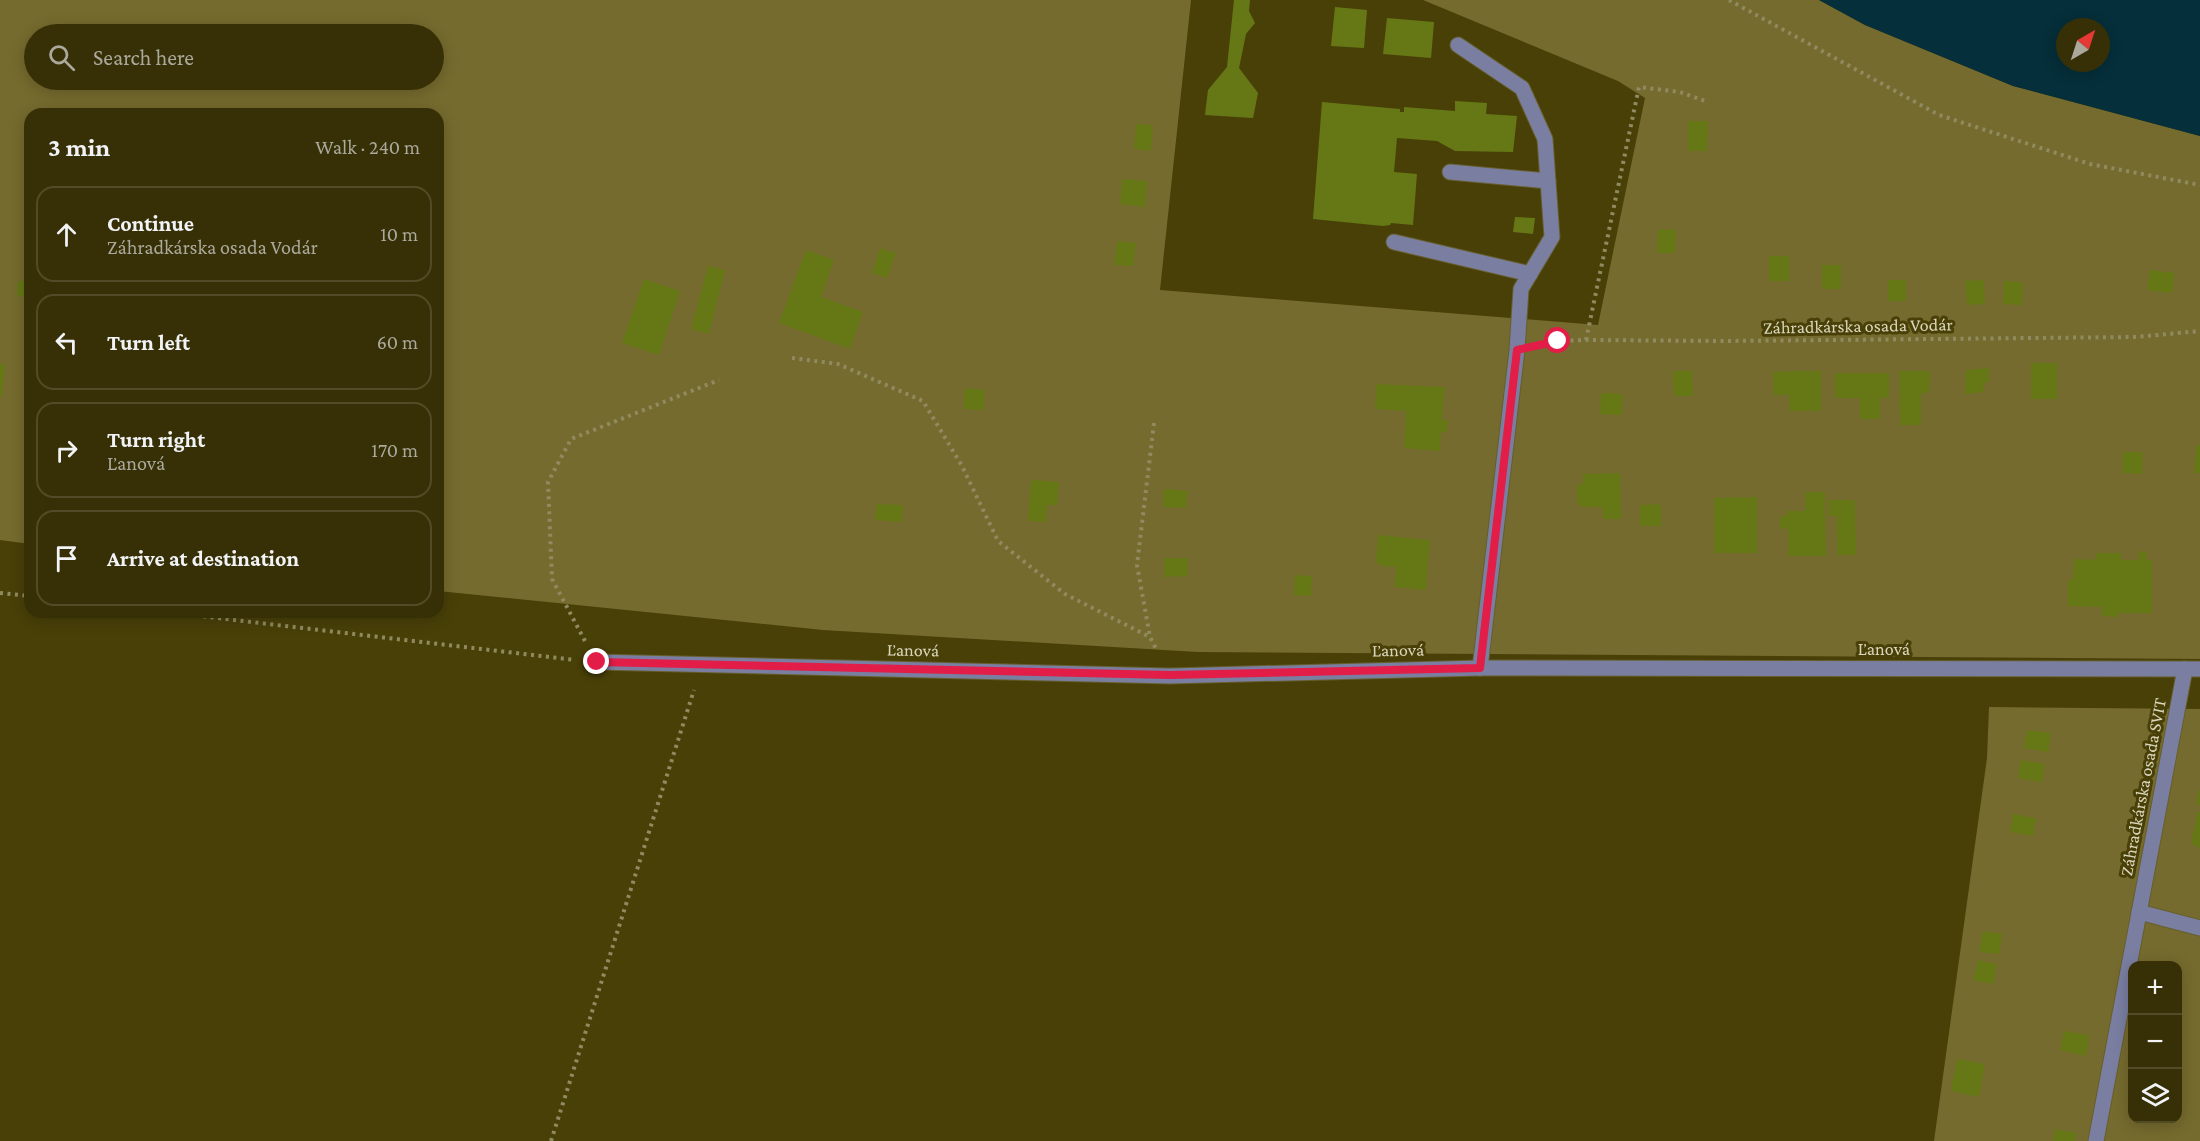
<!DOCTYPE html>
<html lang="en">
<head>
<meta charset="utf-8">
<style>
  body { margin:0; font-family:"Crimson Pro",serif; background:#3e3810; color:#f1f3f6 }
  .controls { position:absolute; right:18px; bottom:18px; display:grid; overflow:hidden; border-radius:12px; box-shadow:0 3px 15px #0003 }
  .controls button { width:54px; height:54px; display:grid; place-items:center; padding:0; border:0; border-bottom:2px solid #514b28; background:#373006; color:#f1f3f6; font:30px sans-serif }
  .compass { position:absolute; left:2056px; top:18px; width:54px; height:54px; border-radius:50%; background:#373006; box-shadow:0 3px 15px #0003; rotate:39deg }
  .stop { position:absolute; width:18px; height:18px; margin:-14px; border:4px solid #e11d48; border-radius:50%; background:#fff }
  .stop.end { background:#e11d48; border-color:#fff; box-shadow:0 2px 6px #0008 }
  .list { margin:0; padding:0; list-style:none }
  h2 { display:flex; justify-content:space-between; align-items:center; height:78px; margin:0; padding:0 24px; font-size:26px }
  h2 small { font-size:20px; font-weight:400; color:#aaa99b }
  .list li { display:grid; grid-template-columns:39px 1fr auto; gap:18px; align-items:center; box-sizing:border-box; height:96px; margin:0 12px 12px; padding:0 12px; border:2px solid #514b28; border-radius:18px }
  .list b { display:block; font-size:22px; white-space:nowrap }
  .list p { margin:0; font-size:20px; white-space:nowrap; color:#aaa99b }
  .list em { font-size:20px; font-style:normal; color:#aaa99b }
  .icon { flex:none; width:33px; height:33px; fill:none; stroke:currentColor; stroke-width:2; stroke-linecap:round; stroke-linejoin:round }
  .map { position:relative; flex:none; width:2200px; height:1141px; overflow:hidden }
  .search { position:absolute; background:#373006; box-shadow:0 3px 15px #0003; left:24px; top:24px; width:420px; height:66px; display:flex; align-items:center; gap:15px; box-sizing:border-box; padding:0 21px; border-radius:33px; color:#aaa99b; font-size:22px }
  .panel { position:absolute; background:#373006; box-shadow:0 3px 15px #0003; left:24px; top:108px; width:420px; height:510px; border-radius:18px }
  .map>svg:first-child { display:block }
</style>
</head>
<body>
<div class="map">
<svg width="2200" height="1141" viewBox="0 0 2200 1141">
  <rect width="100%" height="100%" fill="#494008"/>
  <!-- green -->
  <g fill="#766b2e" fill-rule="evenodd">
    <path d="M 0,0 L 1191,0 L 1160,290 L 1598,325 L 1645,98 L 1618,81 L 1423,0 L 1819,0 L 1865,25 L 2013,86 L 2200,136 L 2200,659 L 1198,652 L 823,630 L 438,591 L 438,114 L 30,114 L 30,544 L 0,540 ZM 34,34 L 434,34 L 434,80 L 34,80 Z"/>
    <path d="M 1989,707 L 2200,709 L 2200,1141 L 1934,1141 L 1987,758 ZM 2132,966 L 2178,966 L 2178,1118 L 2132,1118 Z"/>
  </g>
  <!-- water -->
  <path fill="#052f3a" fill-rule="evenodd" d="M 1819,0 L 2200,0 L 2200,136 L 2013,86 L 1865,25 ZM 2065,27 L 2101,27 L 2101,63 L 2065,63 Z"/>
  <!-- building -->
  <g fill="#667816">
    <path d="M 1234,0 L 1250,0 L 1249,11 L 1255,23 L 1246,34 L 1239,68 L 1258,93 L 1253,118 L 1205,115 L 1208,90 L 1227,67 Z"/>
    <path d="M 1335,7 L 1367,10 L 1364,48 L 1331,46 Z"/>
    <path d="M 1387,18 L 1434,22 L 1431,58 L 1383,54 Z"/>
    <path d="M 1455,101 L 1487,103 L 1486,114 L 1517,116 L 1513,152 L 1455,151 L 1437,141 L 1397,138 L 1394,172 L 1417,174 L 1413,225 L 1391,223 L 1390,225 L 1383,226 L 1313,219 L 1322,102 L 1400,109 L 1400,112 L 1404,112 L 1404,107 L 1455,111 Z"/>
    <path d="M 1688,121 L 1708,121 L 1707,151 L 1688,151 Z"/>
    <path d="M 1136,124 L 1153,125 L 1151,151 L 1134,149 Z"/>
    <path d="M 1122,179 L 1147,181 L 1145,207 L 1120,204 Z"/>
    <path d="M 1515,217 L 1535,218 L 1533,234 L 1513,232 Z"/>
    <path d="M 1658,229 L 1676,230 L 1675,253 L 1657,253 Z"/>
    <path d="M 1117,241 L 1136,243 L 1133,266 L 1114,265 Z"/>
    <path d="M 880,248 L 896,253 L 887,278 L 872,273 Z"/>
    <path d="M 806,250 L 834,260 L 821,297 L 863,312 L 850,349 L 779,323 Z"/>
    <rect x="1769" y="256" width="20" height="25"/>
    <rect x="1822" y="265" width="19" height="24"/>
    <path d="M 708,266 L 725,270 L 709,334 L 691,329 Z"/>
    <path d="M 2150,270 L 2175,273 L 2172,293 L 2147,290 Z"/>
    <path d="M 644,279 L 680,291 L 659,355 L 622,343 Z"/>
    <rect x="1888" y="280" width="18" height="21"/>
    <path d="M 1984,280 L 1985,304 L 1967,305 L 1965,281 Z"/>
    <path d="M 18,281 L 30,282 L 30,297 L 17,296 Z"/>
    <path d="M 2004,281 L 2023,282 L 2022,305 L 2003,304 Z"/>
    <rect x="2031" y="363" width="26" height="36"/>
    <path d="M 0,364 L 5,365 L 2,396 L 0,396 Z"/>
    <path d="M 1989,368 L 1989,382 L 1983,383 L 1984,392 L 1965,394 L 1966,370 Z"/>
    <path d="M 1673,371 L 1692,371 L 1693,396 L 1674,396 Z"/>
    <path d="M 1791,371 L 1821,371 L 1821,411 L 1789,411 L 1789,395 L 1773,395 L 1773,372 Z"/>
    <path d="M 1899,371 L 1930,371 L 1929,393 L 1921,393 L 1921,425 L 1900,425 Z"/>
    <path d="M 1835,373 L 1889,373 L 1889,398 L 1880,398 L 1880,419 L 1860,419 L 1860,398 L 1835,398 Z"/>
    <path d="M 1376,384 L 1445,387 L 1442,420 L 1448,420 L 1447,432 L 1441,432 L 1440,451 L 1404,448 L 1406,411 L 1375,409 Z"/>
    <path d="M 965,388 L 985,390 L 983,410 L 963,409 Z"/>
    <path d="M 1601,393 L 1623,394 L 1622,415 L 1600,414 Z"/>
    <path d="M 2196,445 L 2200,445 L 2200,473 L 2194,473 Z"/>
    <path d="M 2123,452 L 2143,452 L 2142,474 L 2122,473 Z"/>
    <path d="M 1620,473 L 1621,519 L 1603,519 L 1602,507 L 1581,507 L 1577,501 L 1577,484 L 1583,484 L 1583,474 Z"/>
    <path d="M 1031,480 L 1059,482 L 1057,505 L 1047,505 L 1046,522 L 1028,521 Z"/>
    <path d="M 1164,489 L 1188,491 L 1186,508 L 1163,507 Z"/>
    <path d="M 1805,492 L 1825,492 L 1826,556 L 1788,556 L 1788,528 L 1780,529 L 1780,516 L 1787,516 L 1787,511 L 1805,511 Z"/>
    <path d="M 1757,497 L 1757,553 L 1714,553 L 1714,498 Z"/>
    <path d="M 1829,500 L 1855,500 L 1856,555 L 1837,555 L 1837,516 L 1829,516 Z"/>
    <path d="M 877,504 L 903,505 L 902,522 L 875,520 Z"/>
    <path d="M 1661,504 L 1661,526 L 1640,526 L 1640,505 Z"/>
    <path d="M 1378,535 L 1430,540 L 1426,590 L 1394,587 L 1396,567 L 1381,566 L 1376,562 Z"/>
    <path d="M 2139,551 L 2147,552 L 2147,560 L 2152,560 L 2152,613 L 2118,613 L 2118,617 L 2102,616 L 2102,607 L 2068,606 L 2068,580 L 2073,580 L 2074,559 L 2095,560 L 2096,553 L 2121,553 L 2121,560 L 2139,560 Z"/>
    <path d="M 1164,558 L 1188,558 L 1188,576 L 1164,577 Z"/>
    <path d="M 1295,575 L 1312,576 L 1311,596 L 1294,595 Z"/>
    <path d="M 2027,730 L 2051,733 L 2048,752 L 2024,748 Z"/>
    <path d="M 2021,760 L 2045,764 L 2042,782 L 2018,778 Z"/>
    <path d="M 2199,789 L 2200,789 L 2200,805 L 2196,804 Z"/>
    <path d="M 2197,812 L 2200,812 L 2200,848 L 2191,844 Z"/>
    <path d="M 2013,814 L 2036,818 L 2033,836 L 2010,832 Z"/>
    <path d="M 1983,931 L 2002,934 L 1999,954 L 1979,952 Z"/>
    <path d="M 1978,960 L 1997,964 L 1993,984 L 1973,980 Z"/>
    <path d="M 2064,1031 L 2089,1035 L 2086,1056 L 2060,1050 Z"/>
    <path d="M 1957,1059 L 1985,1064 L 1979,1097 L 1951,1091 Z"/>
    <path d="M 2055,1129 L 2077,1133 L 2075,1141 L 2053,1141 Z"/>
  </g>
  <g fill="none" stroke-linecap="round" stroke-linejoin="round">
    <defs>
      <g id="minor">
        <path d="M 1458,45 L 1522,88 L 1545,139 L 1552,237 L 1521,289 L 1517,350 L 1480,668"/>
        <path d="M 1450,172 L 1548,181"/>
        <path d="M 1394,242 L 1530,274"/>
        <path d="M 597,662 L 1170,676 L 1480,668 L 2200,669"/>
        <path d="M 2139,912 L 2200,928"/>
        <path d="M 2096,1141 L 2185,669"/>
      </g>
    </defs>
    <!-- minor casing -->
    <use href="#minor" stroke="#665e2c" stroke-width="17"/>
    <!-- path -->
    <g stroke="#908a60" stroke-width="4" stroke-dasharray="3 4.5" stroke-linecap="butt">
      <path d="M 1729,0 L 1939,115 L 2090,164 L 2200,185"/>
      <path d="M 1586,340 L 1639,87 L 1680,92 L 1705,101"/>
      <path d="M 1541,345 L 1558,341 L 1586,340 L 1724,341 L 2136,337 L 2200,331"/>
      <path d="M 792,358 L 838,364 L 923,401 L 962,466 L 998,541 L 1065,594 L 1150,637"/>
      <path d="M 1154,423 L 1137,565 L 1150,637 L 1157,651"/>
      <path d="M 0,593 L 30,596"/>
      <path d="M 166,612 L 575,660"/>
      <path d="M 585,641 L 552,579 L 548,482 L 571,439 L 719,380"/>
      <path d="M 551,1141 L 694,690"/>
    </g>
    <!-- minor -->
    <use href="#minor" stroke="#7a7ea1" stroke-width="15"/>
  </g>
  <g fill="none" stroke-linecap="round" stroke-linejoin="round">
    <!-- route -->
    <path stroke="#e11d48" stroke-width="8" d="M 597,662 L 1170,675 L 1480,668 L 1517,350 L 1558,341"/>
  </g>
  <g text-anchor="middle" stroke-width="6" stroke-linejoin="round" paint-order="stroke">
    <!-- street labels -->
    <g font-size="18" fill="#dad6bb" stroke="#494008">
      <text transform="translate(1858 326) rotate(-1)" y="6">Záhradkárska osada Vodár</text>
      <text x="1884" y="655">Ľanová</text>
      <text transform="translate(913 650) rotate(1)" y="6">Ľanová</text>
      <text transform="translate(1398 650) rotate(-1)" y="6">Ľanová</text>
      <text transform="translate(2143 787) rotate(-79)" y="6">Záhradkárska osada SVIT</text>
    </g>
  </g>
</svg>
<div class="controls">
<button>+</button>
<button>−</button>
<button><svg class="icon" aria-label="layers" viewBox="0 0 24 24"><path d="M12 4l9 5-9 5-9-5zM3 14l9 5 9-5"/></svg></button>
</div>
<svg class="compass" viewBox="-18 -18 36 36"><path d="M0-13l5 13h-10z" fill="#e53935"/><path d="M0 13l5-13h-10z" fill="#aaa99b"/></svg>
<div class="stop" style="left:1558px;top:341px"></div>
<div class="stop end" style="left:597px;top:662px"></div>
<div class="search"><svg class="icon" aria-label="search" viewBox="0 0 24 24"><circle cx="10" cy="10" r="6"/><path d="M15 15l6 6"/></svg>Search here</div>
<section class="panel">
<h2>3 min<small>Walk · 240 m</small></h2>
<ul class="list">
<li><svg class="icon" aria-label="ahead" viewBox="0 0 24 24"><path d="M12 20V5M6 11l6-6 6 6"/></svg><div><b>Continue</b><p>Záhradkárska osada Vodár</p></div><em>10 m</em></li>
<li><svg class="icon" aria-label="left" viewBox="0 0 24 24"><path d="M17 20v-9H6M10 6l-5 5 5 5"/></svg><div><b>Turn left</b></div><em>60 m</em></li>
<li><svg class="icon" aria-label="right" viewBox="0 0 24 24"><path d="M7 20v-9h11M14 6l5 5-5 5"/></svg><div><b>Turn right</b><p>Ľanová</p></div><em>170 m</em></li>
<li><svg class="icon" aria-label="arrive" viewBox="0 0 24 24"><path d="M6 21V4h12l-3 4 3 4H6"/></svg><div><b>Arrive at destination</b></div></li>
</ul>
</section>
</div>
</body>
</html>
